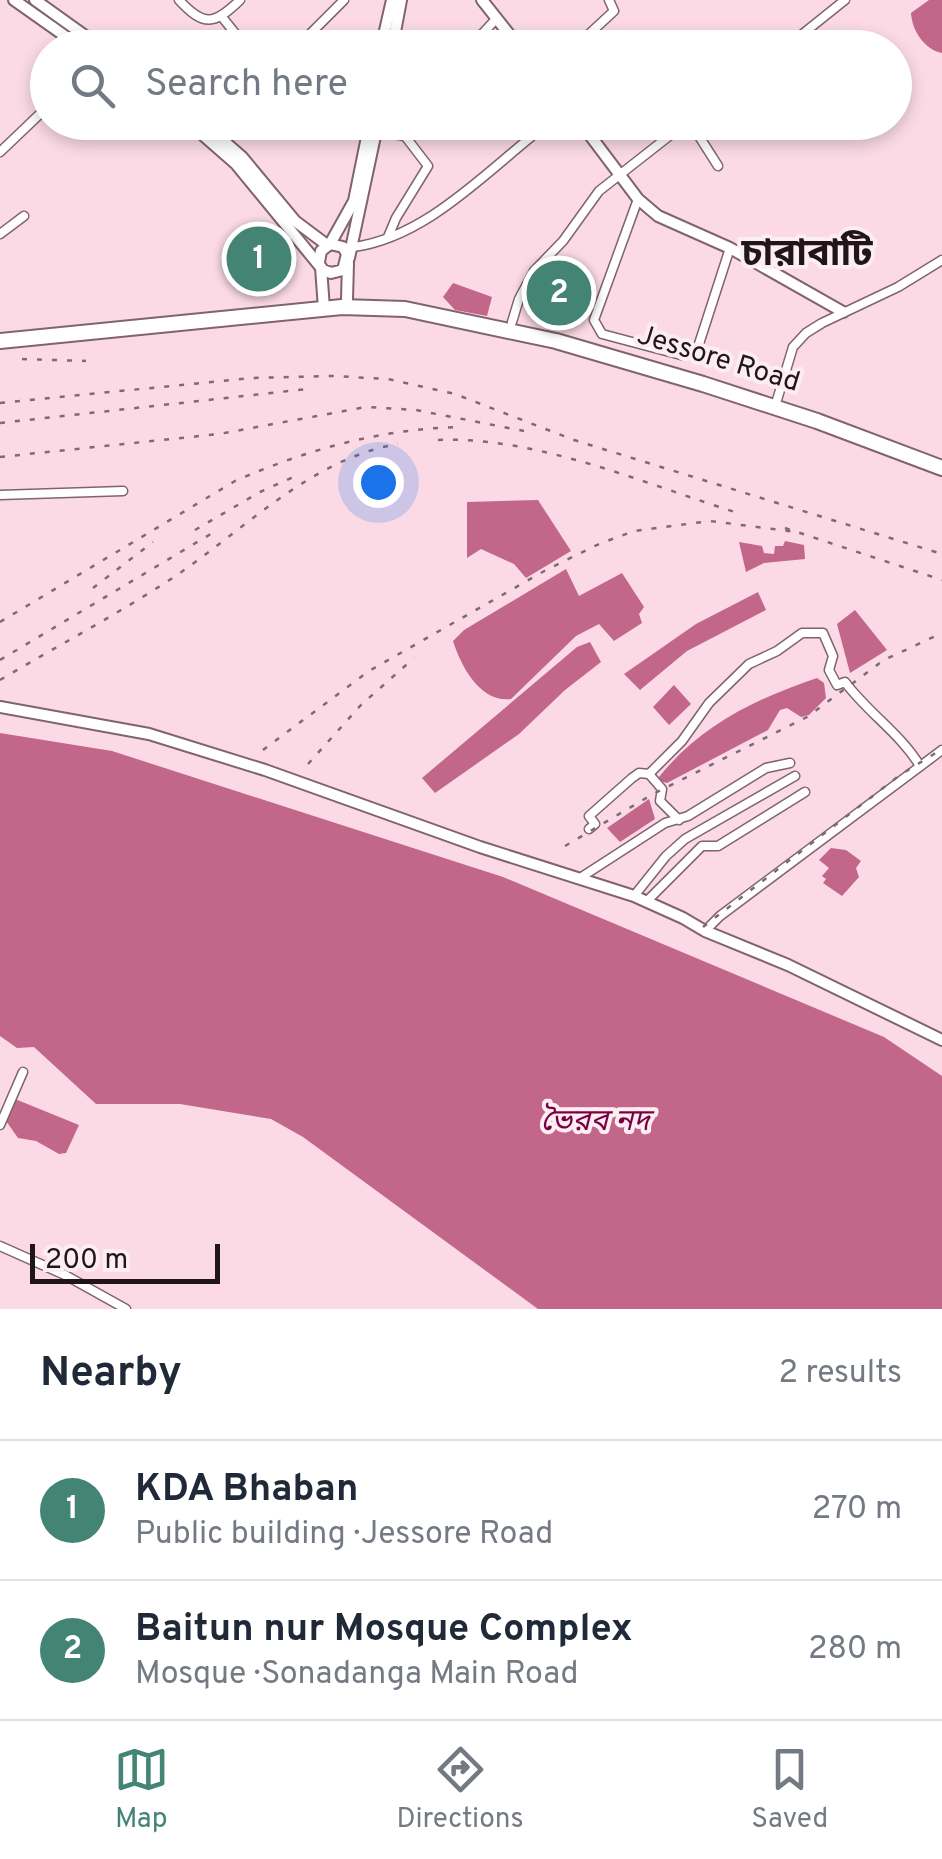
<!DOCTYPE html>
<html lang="en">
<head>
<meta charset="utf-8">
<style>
  body { margin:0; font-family:Overpass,"Noto Sans Bengali",sans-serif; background:#f2f2f3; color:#1f2937 }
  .scale { position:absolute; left:30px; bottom:25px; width:190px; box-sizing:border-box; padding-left:10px; border:5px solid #201519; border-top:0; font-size:28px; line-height:35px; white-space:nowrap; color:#201519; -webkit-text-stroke:8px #fbedf2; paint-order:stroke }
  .you { position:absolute; left:378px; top:482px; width:35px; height:35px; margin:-25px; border:8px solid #fff; border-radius:50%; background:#1a73e8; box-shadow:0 0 0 15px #1a73e833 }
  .badge { display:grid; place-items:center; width:65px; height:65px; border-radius:50%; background:#438475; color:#fff; font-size:32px; font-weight:700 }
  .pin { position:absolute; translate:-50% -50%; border:5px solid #fff; box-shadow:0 2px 10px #0006 }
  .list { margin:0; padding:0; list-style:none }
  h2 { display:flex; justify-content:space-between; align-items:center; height:130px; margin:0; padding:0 40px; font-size:42px }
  h2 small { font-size:32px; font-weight:400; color:#747a83 }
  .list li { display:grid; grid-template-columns:65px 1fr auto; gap:30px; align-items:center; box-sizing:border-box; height:140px; padding:0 40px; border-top:2px solid #e0e1e3 }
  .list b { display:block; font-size:38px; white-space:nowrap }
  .list p { margin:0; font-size:32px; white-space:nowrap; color:#747a83 }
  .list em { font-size:32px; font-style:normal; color:#747a83 }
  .icon { flex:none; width:55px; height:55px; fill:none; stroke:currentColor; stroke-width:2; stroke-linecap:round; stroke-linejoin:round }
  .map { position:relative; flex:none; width:942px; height:1309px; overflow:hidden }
  .search { position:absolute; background:#fff; box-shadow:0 5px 15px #0003; left:30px; right:30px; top:30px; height:110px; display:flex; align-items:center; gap:25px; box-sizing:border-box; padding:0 35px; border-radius:55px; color:#747a83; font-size:38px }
  .sheet { height:410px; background:#fff }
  nav { display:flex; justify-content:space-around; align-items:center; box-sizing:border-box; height:140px; border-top:2px solid #e0e1e3; background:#fff; font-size:28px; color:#747a83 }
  nav a { display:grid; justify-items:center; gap:5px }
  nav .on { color:#438475 }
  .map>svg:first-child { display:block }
</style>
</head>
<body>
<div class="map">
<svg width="942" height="1309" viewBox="0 0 942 1309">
  <rect width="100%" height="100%" fill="#fbdae5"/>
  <!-- water -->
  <g fill="#c2668a">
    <path d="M 929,0 L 942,0 L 942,53 C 925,50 912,31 911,13 Z"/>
    <path d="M 453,283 L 492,297 L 487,316 L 455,310 L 443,297 Z"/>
    <path d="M 538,500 L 571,551 L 526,578 L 514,564 L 481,549 L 467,558 L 467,502 Z"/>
    <path d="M 785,541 L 804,545 L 805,559 L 764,563 L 746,572 L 739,542 L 762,546 L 764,553 L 774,554 L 775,546 L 783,546 Z"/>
    <path d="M 566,569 L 579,596 L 622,573 L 644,607 L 639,614 L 642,623 L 614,641 L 599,624 L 576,636 L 511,699 C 480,703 461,666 453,641 L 464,630 Z"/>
    <path d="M 758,592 L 766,610 L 687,651 L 640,690 L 624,674 L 696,624 Z"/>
    <path d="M 855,610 L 887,650 L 850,673 L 837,624 Z"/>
    <path d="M 590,642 L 601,662 L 565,690 L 519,734 L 435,793 L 422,778 L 577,647 Z"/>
    <path d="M 817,678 L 824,683 L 826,698 L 809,715 L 801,717 L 787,708 L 780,710 L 768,730 L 667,783 L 660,781 L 659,777 C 701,725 755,699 817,678 Z"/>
    <path d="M 674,685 L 691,704 L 669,725 L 653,707 Z"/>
    <path d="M 0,733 L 112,751 L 503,877 L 884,1037 L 942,1076 L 942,1309 L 538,1309 L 303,1137 L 271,1119 L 180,1104 L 96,1104 L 34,1047 L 17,1048 L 0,1036 Z"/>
    <path d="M 649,799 L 655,819 L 620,842 L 607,828 Z"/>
    <path d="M 831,848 L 846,850 L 861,861 L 856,868 L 859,877 L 842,896 L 823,883 L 826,879 L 822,876 L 829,868 L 819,860 Z"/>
    <path d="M 15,1099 L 79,1125 L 66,1153 L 59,1154 L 36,1141 L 18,1138 L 4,1118 Z"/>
  </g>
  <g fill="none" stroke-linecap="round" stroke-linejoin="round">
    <defs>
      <g id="street">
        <path d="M 179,0 C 204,27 214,25 240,0"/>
        <path d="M 222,17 L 247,48"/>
        <path d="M 296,48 L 344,0"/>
        <path d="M 469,48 L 497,18"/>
        <path d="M 574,48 L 614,11 L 609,0"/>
        <path d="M 785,48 L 845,0"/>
        <path d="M 690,122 L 718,166"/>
        <path d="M 377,131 L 405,136 L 417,122"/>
        <path d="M 217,135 L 228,122"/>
        <path d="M 0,152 L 43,111"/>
        <path d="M 638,199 L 594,320 L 602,334 L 681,355 L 698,347 L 730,248"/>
        <path d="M 0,234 L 24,216"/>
        <path d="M 388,237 L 396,218 L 428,166 L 405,136"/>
        <path d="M 353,247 C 422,238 479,179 531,137 L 542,122"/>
        <path d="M 512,322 L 519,299 L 534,271 L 563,241 L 599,191 L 687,122"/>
        <path d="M 777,400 L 793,347 L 806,333 L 822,323 L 898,287 L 942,260"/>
        <path d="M 0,495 L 123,491"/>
        <path d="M 649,774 L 662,789 L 660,801 L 679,820"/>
        <path d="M 589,829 L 595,824 L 589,816 L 632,778 L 639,773 L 649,774 L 682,741 L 709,703 L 749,664 L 777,651 L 802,633 L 823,633 L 833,656 L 829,670 L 837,685 L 845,682 C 868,713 900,733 920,766"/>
        <path d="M 580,878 L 665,823 L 688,816 L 766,768 L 790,763"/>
        <path d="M 634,896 L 666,856 L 685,839 L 795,776"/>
        <path d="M 646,902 L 702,846 L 718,846 L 805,792"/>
        <path d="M 705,931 L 720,916 L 942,750"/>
        <path d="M 0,1125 L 23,1072"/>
        <path d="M 0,1246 L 65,1275 L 126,1309"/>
      </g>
      <g id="secondary">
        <path d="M 14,0 L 82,48"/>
        <path d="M 35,0 L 102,48"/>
        <path d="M 482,0 L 520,48"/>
        <path d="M 381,48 L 392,0"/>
        <path d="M 392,48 L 401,0"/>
        <path d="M 188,122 L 236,164 L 323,270 L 331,273 L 343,270 L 347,254 L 343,247 L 330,244 L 321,251 L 319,262"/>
        <path d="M 202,122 L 242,157 L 295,221 L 327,245"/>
        <path d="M 580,122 L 638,199 L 658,216 L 730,248 L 843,312"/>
        <path d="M 330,244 L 354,201 L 370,122"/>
        <path d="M 349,258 L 378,122"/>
        <path d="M 321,267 L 324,309"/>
        <path d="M 347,299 L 348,263"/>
        <path d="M 0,707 L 149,734 L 265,770 L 480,847 L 634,896 L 683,918 L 705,931 L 788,965 L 942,1040"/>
      </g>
      <path id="highway" d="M 0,341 L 342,307 L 405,309 L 556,341 L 703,384 L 817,421 L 942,468"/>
    </defs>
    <!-- street casing -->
    <use href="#street" stroke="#80636d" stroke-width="11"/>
    <!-- secondary casing -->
    <use href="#secondary" stroke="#80636d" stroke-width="14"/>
    <!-- highway casing -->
    <use href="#highway" stroke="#80636d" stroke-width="18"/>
    <!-- street -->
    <use href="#street" stroke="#fff" stroke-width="8"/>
    <!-- secondary -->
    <use href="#secondary" stroke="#fff" stroke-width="10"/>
    <!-- highway -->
    <use href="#highway" stroke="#fff" stroke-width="14"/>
    <!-- rail -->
    <g stroke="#7e6a71" stroke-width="2.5" stroke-dasharray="5 10" stroke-linecap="butt">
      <path d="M 22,359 L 86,361"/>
      <path d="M 0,403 L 251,378 L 333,376 L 388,379 L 455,394 L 574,440 L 942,554"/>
      <path d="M 0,423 L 307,389"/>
      <path d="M 438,440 C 537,436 645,484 738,513"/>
      <path d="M 0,457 L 219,434 L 366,407 L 416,410 L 524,431"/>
      <path d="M 785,528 L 942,580"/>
      <path d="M 195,530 L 260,492 L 300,474"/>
      <path d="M 93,588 L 153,542"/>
      <path d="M 0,622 L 235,481 C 309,449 380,429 460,427"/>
      <path d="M 0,660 L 214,532"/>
      <path d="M 0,680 C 59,645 120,613 177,575 C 246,528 313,458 398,444"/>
      <path d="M 263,750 L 369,671 L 546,570 L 599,544 L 634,531 L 710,521 L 797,532"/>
      <path d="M 308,764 L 361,705 L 414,658"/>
      <path d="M 565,846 L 653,794 L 807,717 L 884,660 L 942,633"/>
      <path d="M 703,927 L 900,775 L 942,749"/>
    </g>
  </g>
  <g text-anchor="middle" stroke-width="8" stroke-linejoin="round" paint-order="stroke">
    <!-- street labels -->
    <g font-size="28" fill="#201519" stroke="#fbedf2">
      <text transform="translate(719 357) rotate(17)" y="10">Jessore Road</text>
    </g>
    <!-- water labels -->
    <g font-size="30" font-style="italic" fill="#780042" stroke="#fbedf2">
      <text x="595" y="1130">ভৈরব নদ</text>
    </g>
    <!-- district labels -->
    <g font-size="38" font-weight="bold" fill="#201519" stroke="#fbedf2">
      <text x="807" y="265">চারাবাটি</text>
    </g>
  </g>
</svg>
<div class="scale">200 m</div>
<div class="you"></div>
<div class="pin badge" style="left:259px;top:259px">1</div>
<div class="pin badge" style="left:559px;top:293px">2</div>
<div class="search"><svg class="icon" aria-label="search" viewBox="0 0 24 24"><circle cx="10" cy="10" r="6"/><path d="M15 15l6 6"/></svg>Search here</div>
</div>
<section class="sheet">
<h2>Nearby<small>2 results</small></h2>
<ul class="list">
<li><span class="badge">1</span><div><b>KDA Bhaban</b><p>Public building · Jessore Road</p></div><em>270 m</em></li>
<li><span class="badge">2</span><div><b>Baitun nur Mosque Complex</b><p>Mosque · Sonadanga Main Road</p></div><em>280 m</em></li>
</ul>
</section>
<nav>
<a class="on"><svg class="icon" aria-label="map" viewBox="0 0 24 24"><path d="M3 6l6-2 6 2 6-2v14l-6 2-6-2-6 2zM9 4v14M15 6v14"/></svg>Map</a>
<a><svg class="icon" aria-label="directions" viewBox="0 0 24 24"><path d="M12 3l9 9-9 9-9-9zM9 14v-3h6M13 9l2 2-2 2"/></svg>Directions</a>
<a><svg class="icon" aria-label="saved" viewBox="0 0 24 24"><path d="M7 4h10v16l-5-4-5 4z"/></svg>Saved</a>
</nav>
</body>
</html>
